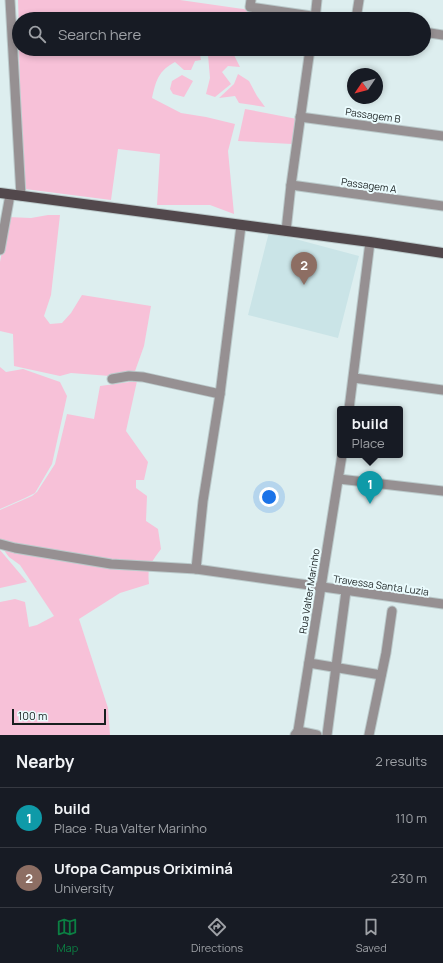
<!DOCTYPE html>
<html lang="en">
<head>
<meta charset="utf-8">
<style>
  body { margin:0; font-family:Manrope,sans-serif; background:#20242c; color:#f1f3f6 }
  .compass { position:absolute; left:347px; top:68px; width:36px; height:36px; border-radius:50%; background:#171b24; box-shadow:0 2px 6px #0003; rotate:235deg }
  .scale { position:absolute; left:12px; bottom:10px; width:94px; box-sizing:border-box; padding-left:4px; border:2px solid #181f1f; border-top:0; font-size:11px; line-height:14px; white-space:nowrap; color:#181f1f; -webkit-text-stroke:3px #eafbfd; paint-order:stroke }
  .you { position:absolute; left:269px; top:497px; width:14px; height:14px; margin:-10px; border:3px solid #fff; border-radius:50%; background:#1a73e8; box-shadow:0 0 0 6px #1a73e833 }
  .badge { display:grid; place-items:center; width:26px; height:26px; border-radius:50%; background:#0b8043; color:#fff; font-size:13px; font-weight:700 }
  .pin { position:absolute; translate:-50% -33px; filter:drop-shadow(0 1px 2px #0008) }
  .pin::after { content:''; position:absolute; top:21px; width:14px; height:12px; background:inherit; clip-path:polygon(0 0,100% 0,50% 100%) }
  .popup { position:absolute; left:337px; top:406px; width:66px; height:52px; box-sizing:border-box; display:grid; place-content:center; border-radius:4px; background:#171b24; filter:drop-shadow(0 1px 3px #0005); font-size:13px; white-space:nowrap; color:#9ea1a6 }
  .popup b { font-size:15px; color:#f1f3f6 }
  .popup::after { content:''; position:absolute; left:50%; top:100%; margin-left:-8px; border:8px solid transparent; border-top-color:#171b24 }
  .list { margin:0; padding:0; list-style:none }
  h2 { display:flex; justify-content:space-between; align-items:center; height:52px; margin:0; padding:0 16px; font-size:17px }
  h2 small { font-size:13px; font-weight:400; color:#9ea1a6 }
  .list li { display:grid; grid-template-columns:26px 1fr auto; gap:12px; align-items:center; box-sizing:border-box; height:60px; padding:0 16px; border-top:1px solid #363941 }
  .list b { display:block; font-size:15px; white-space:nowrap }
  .list p { margin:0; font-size:13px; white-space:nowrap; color:#9ea1a6 }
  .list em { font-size:13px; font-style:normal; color:#9ea1a6 }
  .icon { flex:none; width:22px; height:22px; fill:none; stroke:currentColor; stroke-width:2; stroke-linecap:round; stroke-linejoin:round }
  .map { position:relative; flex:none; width:443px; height:735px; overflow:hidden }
  .search { position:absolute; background:#171b24; box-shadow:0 2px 6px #0003; left:12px; right:12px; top:12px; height:44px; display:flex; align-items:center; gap:10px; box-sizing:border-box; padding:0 14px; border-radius:22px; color:#9ea1a6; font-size:15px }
  .sheet { height:172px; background:#171b24 }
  nav { display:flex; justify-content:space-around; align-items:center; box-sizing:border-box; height:56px; border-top:1px solid #363941; background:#171b24; font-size:11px; color:#9ea1a6 }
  nav a { display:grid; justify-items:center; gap:2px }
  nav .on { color:#0b8043 }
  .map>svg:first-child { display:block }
</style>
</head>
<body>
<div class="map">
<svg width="443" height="735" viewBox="0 0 443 735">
  <rect width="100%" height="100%" fill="#ddeeef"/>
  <!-- built -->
  <path fill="#cae4e7" d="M 269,232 L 359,256 L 338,338 L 248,315 Z"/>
  <!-- green -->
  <g fill="#f7c1d8">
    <path d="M 18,0 L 180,0 L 250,10 L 247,19 L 19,19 L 19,28 Z"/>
    <path d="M 19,49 L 199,49 L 201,60 L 195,61 L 191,70 L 184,70 L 175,62 C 158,71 156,81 152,98 L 181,113 L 206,117 L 235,124 L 228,151 L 234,214 L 210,205 L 157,205 L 160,154 L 118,149 L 111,200 L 25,189 L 20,90 Z"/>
    <path d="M 199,49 L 236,49 L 234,55 L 240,67 L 228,66 L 222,72 L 231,84 L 215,97 L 206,94 L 210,78 L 208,55 Z"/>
    <path d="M 238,74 L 249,81 L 257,96 L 265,107 L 239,103 L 235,96 L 219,98 L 234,84 Z"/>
    <path d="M 182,75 L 193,81 L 184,97 L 173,94 L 170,89 L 172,81 Z"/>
    <path d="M 245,109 L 297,119 L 292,144 L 238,141 Z"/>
    <path d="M 48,215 L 60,215 L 51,295 L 44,316 L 50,324 L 62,323 L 71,313 L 82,295 L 151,306 L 144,346 L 134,374 L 110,376 L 71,373 L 60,376 L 14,366 L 13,334 L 0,331 L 0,262 L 8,217 L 31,218 Z"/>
    <path d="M 0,367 L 6,372 L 23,369 L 60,382 L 67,396 L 52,464 L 35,493 L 25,498 L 0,509 Z"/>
    <path d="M 137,381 L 126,431 L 148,462 L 144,480 L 136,480 L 136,488 L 147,496 L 146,521 L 158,529 L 161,549 C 151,563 147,566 149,584 L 120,593 L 79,619 L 108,708 L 110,735 L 0,735 L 0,602 L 15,599 L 25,602 L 29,627 L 37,625 L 54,616 L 20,565 L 9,557 L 0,545 L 0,510 L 32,496 L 37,492 L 55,464 L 67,414 L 94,419 L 100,386 Z"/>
    <path d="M 0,550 L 27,582 L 0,588 Z"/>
  </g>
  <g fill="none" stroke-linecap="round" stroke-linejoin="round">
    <defs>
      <g id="minor">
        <path d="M 10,0 L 21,196"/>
        <path d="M 251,0 L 250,7 L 332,19"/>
        <path d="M 315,19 L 317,0"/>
        <path d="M 356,19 L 359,0"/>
        <path d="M 424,32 L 443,35"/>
        <path d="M 300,117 L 443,136"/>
        <path d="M 291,185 L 443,206"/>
        <path d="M 286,231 L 291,185 L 310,49"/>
        <path d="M 0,250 L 10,195"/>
        <path d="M 354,378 L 443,390"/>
        <path d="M 112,379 L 129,376 L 143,377 L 220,394"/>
        <path d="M 349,409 L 370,242"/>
        <path d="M 339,479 L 443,491"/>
        <path d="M 0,544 L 15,548 L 111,564 L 196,569 L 443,604"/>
        <path d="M 196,569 L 203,501 L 220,394 L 241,226"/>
        <path d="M 309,663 L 381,675"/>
        <path d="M 298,731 L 317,735"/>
        <path d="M 295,735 L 298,731 L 342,455"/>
        <path d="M 327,735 L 346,591"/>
        <path d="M 369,735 L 386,653 L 392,611"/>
      </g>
      <path id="major" d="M 0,193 L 370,242 L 443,253"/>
    </defs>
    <!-- minor casing -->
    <use href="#minor" stroke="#bac9ca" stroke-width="11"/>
    <!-- major casing -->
    <use href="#major" stroke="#bac9ca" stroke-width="12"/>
    <!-- minor -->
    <use href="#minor" stroke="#969092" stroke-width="9"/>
    <!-- major -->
    <use href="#major" stroke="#52484c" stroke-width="10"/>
  </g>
  <g text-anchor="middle" stroke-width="4" stroke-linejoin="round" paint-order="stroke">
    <!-- street labels -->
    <g font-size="10" fill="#181f1f" stroke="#eafbfd">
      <text transform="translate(373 115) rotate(8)" y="4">Passagem B</text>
      <text transform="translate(369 185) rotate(8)" y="4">Passagem A</text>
      <text transform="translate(381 585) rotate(8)" y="4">Travessa Santa Luzia</text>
      <text transform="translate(309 591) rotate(-81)" y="4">Rua Valter Marinho</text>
    </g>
  </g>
</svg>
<svg class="compass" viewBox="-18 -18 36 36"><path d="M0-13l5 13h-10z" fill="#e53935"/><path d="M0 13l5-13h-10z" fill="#9ea1a6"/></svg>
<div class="scale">100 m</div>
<div class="you"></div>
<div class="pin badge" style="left:370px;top:504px;background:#0f9aa8">1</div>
<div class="popup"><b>build</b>Place</div>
<div class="pin badge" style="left:304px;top:285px;background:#8d6e63">2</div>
<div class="search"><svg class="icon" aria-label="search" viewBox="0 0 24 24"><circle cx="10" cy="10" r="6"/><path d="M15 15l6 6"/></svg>Search here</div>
</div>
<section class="sheet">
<h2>Nearby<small>2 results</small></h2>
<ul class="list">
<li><span class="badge" style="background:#0f9aa8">1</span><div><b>build</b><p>Place · Rua Valter Marinho</p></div><em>110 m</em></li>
<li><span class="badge" style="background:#8d6e63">2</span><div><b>Ufopa Campus Oriximiná</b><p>University</p></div><em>230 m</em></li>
</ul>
</section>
<nav>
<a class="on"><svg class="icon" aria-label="map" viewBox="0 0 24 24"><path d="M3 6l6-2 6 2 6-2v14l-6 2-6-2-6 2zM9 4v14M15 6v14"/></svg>Map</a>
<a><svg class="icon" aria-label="directions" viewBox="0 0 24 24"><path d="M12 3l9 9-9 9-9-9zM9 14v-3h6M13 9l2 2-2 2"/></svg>Directions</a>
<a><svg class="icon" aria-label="saved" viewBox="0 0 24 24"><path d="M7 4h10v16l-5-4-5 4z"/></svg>Saved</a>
</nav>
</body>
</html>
